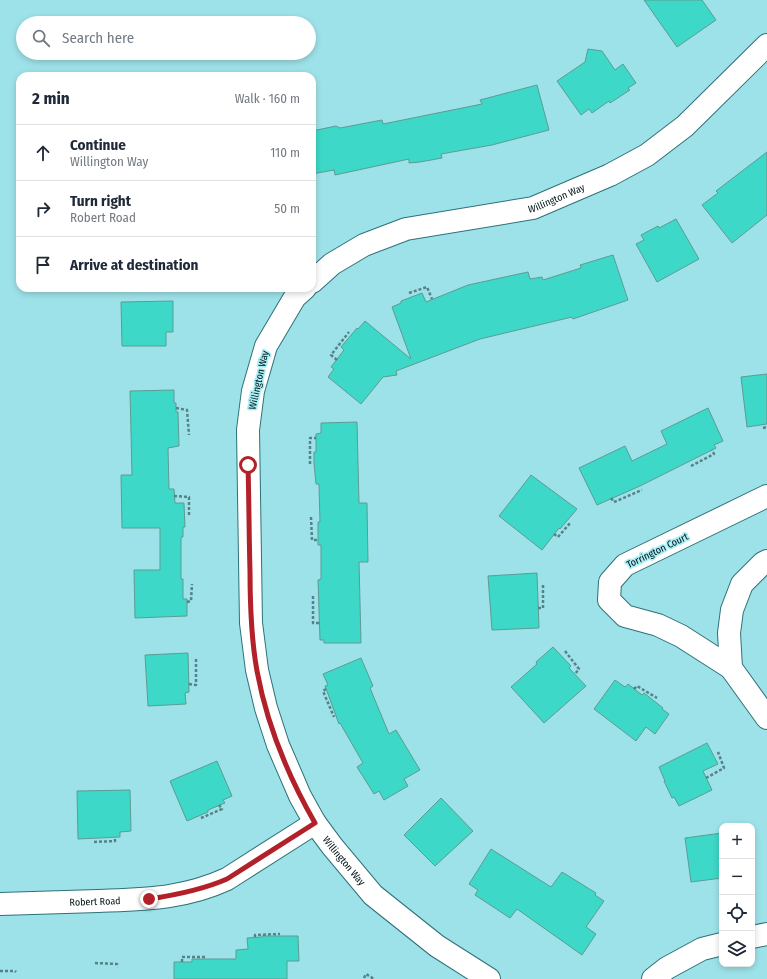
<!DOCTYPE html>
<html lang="en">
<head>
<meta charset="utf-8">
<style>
  body { margin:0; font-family:"Fira Sans Condensed",sans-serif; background:#f6f6f7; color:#1f2937 }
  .controls { position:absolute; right:12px; bottom:12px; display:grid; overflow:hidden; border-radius:8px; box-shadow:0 2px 6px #0003 }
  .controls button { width:36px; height:36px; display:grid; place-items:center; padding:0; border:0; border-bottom:1px solid #e0e1e3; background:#fff; color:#1f2937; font:20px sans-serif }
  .stop { position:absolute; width:12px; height:12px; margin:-9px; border:3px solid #b22129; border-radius:50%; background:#fff }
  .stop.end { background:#b22129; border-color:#fff; box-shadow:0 1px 4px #0008 }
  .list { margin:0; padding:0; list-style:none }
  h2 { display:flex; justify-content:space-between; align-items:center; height:52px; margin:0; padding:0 16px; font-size:17px }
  h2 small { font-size:13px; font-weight:400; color:#747a83 }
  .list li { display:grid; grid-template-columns:26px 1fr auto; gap:12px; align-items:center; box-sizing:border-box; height:56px; padding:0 16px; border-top:1px solid #e0e1e3 }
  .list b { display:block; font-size:15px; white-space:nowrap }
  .list p { margin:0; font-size:13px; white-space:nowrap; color:#747a83 }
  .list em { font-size:13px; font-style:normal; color:#747a83 }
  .icon { flex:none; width:22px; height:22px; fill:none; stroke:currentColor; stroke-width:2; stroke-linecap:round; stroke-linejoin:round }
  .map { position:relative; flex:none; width:767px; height:979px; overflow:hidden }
  .search { position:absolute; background:#fff; box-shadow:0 2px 6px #0003; left:16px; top:16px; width:300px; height:44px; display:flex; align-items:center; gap:10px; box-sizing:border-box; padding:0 14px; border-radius:22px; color:#747a83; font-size:15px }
  .panel { position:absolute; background:#fff; box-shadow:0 2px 6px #0003; left:16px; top:72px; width:300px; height:220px; border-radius:12px }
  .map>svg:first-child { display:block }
</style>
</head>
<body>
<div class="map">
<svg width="767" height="979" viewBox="0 0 767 979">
  <rect width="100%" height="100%" fill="#9ee2e9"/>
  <!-- building -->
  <g fill="#3dd8c7" stroke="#5c9c93">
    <path d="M 644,0 L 702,0 L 716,20 L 677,47 Z"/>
    <path d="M 588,49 L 602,51 L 615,70 L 623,64 L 636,83 L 628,88 L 630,90 L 610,103 L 609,101 L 592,113 L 589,109 L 581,115 L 557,81 L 585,62 Z"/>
    <path d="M 537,85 L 549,130 L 492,145 L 441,154 L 442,158 L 420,162 L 409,163 L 409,159 L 335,175 L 334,170 L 312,174 L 312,131 L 336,126 L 340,128 L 382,120 L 383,124 L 482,104 L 480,100 Z"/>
    <path d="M 767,152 L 767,215 L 732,243 L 702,205 L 718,193 L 716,191 Z"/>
    <path d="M 676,219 L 699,259 L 657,282 L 636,244 L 644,240 L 641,235 L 658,226 L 659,228 Z"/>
    <path d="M 613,255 L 628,300 L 573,319 L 572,317 L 480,339 L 396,371 L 397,375 L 383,377 L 361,404 L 328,377 L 334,369 L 331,367 L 344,350 L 341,347 L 357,328 L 358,329 L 365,321 L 411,359 L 392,307 L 401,303 L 401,301 L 422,293 L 426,302 L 468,285 L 528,272 L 530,279 L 542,277 L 543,280 L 581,268 L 580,265 Z"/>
    <path d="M 173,301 L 173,332 L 166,332 L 166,346 L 122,346 L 121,302 Z"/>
    <path d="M 767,374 L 767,424 L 747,427 L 741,377 Z"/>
    <path d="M 174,390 L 174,403 L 176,403 L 176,412 L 178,412 L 179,446 L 168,448 L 169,489 L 174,489 L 175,503 L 184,503 L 185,527 L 183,527 L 183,537 L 181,537 L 181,579 L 183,579 L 183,599 L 187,599 L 187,616 L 135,618 L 134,570 L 160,570 L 160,528 L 122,528 L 121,475 L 132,475 L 130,391 Z"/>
    <path d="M 708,408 L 723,441 L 714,445 L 716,448 L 640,486 L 597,505 L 579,468 L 625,446 L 632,461 L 667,444 L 661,431 Z"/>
    <path d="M 357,422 L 359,503 L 367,503 L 368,562 L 359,562 L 361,643 L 324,643 L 324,640 L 320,640 L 318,580 L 321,579 L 321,545 L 318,545 L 318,522 L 320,522 L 319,484 L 316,484 L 314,463 L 314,452 L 316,452 L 316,434 L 321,433 L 321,423 Z"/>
    <path d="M 531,475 L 577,509 L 560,529 L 559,528 L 542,550 L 499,516 Z"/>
    <path d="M 537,573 L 539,628 L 492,630 L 488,576 Z"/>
    <path d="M 553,647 L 571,666 L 569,668 L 586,686 L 544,723 L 511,687 L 537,664 L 536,662 Z"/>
    <path d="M 188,653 L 189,692 L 185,693 L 186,704 L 148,706 L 145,655 Z"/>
    <path d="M 361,658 L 373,686 L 370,688 L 389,734 L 396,730 L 420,770 L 404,779 L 408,786 L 384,800 L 379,791 L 374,794 L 357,767 L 363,763 L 340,723 L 339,724 L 325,686 L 328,685 L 323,674 Z"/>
    <path d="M 615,680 L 625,687 L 628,684 L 642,695 L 644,693 L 663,708 L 662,709 L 669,714 L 655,734 L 646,727 L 636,741 L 594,709 Z"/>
    <path d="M 707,743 L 718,764 L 703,771 L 712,790 L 679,806 L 674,797 L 672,798 L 664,781 L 665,781 L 659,767 Z"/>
    <path d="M 217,761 L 232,796 L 223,800 L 225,803 L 208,810 L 208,812 L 187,821 L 170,781 Z"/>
    <path d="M 130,790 L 131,831 L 120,832 L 120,837 L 78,839 L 77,791 Z"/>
    <path d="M 441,798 L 473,831 L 435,866 L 404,835 Z"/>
    <path d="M 722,833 L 722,878 L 691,882 L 685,838 Z"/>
    <path d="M 491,849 L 551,887 L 562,872 L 596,893 L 595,895 L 604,901 L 586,927 L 596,934 L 582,955 L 517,909 L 510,918 L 475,895 L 478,890 L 469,884 Z"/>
    <path d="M 262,936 L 298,936 L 299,961 L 287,961 L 287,979 L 174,979 L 174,962 L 192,962 L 192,959 L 236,959 L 236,950 L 248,949 L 247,938 L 262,937 Z"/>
  </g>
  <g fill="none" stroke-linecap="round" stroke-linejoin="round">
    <defs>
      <g id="street">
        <path id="s1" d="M 312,282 L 332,264 L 364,245 L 406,229 L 533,208 L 610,175 L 647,155 L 685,126 L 767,45"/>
        <path id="s2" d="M 305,288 L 295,297 L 266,346 L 253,391 L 248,430 L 251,623 L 257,670 L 266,708 L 278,745 L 300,796 L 315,823 L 332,846 L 373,895 L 437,946 L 489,979"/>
        <path d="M 767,496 L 625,565 L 610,582 L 609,600 L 625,616 L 658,625 L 681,636 L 731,668 L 767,718"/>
        <path d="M 731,668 L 729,633 L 732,610 L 742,584 L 763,563 L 767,561"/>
        <path id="s3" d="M 0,904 C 33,903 65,902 98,901 C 144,899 184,899 227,879 L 315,823"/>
        <path d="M 752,937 L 767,934"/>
        <path d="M 653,979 L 667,968 L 702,949 L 722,944"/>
      </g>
    </defs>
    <!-- street casing -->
    <use href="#street" stroke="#2e7178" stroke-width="24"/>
    <!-- path -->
    <g stroke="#548287" stroke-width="2.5" stroke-dasharray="3 2" stroke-linecap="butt">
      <path d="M 409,293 L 427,287 L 432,299"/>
      <path d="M 337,360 L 331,355 L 349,332"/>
      <path d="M 176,408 L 187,410 L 189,435"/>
      <path d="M 763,428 L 767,427"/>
      <path d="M 310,464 L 310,438 L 316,438"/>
      <path d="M 691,466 L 714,454 L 712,450"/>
      <path d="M 174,496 L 189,497 L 189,516"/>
      <path d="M 611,498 L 614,502 L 642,490"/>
      <path d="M 311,517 L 312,540 L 318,540"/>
      <path d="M 554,534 L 558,537 L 571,522"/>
      <path d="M 313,596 L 313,623 L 319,623"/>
      <path d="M 187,602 L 191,601 L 192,584"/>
      <path d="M 538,608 L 543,608 L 543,585"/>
      <path d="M 565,651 L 579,669 L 575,674"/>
      <path d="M 189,684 L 196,685 L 196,659"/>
      <path d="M 326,689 L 323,691 L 334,717"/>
      <path d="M 634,689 L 637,686 L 657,698"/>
      <path d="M 706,778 L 724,768 L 718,752"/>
      <path d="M 201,818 L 222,809 L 219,805"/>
      <path d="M 94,842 L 115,841 L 115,837"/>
      <path d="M 255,937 L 255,935 L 280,934"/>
      <path d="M 182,962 L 182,957 L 206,957"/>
      <path d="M 95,963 L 117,964 L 118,967"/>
      <path d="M 0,971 L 15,971 L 16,972"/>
      <path d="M 364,978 L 366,974 L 374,979"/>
    </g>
    <!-- street -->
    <use href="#street" stroke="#fff" stroke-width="22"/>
  </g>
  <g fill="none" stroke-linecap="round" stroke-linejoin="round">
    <!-- route -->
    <path stroke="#b22129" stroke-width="5" d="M 149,899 C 176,895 202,890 227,879 L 315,823 C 288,776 267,725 257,671 C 251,638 250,605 250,571 C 249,536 249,501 248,465"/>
  </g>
  <g text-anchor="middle" stroke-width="3.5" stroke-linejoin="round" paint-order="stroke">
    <!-- street labels -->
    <g font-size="10" fill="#001416" stroke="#abeff6">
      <text dy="4" stroke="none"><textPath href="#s1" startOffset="263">Willington Way</textPath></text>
      <text transform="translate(258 380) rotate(-77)" y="4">Willington Way</text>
      <text transform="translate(657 550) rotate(-26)" y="4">Torrington Court</text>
      <text dy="4" stroke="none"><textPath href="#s2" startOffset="609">Willington Way</textPath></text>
      <text dy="4" stroke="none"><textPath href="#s3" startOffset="95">Robert Road</textPath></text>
    </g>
  </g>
</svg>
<div class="controls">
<button>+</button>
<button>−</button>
<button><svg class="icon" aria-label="locate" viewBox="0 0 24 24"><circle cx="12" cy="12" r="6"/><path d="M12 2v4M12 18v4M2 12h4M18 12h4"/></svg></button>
<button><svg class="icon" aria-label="layers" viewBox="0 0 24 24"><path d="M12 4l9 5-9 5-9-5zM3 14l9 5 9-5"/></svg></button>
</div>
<div class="stop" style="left:248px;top:465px"></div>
<div class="stop end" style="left:149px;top:899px"></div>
<div class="search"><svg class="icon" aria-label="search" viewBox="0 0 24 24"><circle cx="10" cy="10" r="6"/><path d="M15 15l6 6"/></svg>Search here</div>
<section class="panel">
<h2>2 min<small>Walk · 160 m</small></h2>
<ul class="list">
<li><svg class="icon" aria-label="ahead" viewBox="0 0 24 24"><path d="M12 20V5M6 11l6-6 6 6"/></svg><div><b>Continue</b><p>Willington Way</p></div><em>110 m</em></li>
<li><svg class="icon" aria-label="right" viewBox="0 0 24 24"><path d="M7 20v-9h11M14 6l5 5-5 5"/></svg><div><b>Turn right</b><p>Robert Road</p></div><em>50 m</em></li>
<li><svg class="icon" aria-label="arrive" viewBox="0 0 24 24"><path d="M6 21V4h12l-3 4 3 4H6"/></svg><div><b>Arrive at destination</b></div></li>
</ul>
</section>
</div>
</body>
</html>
